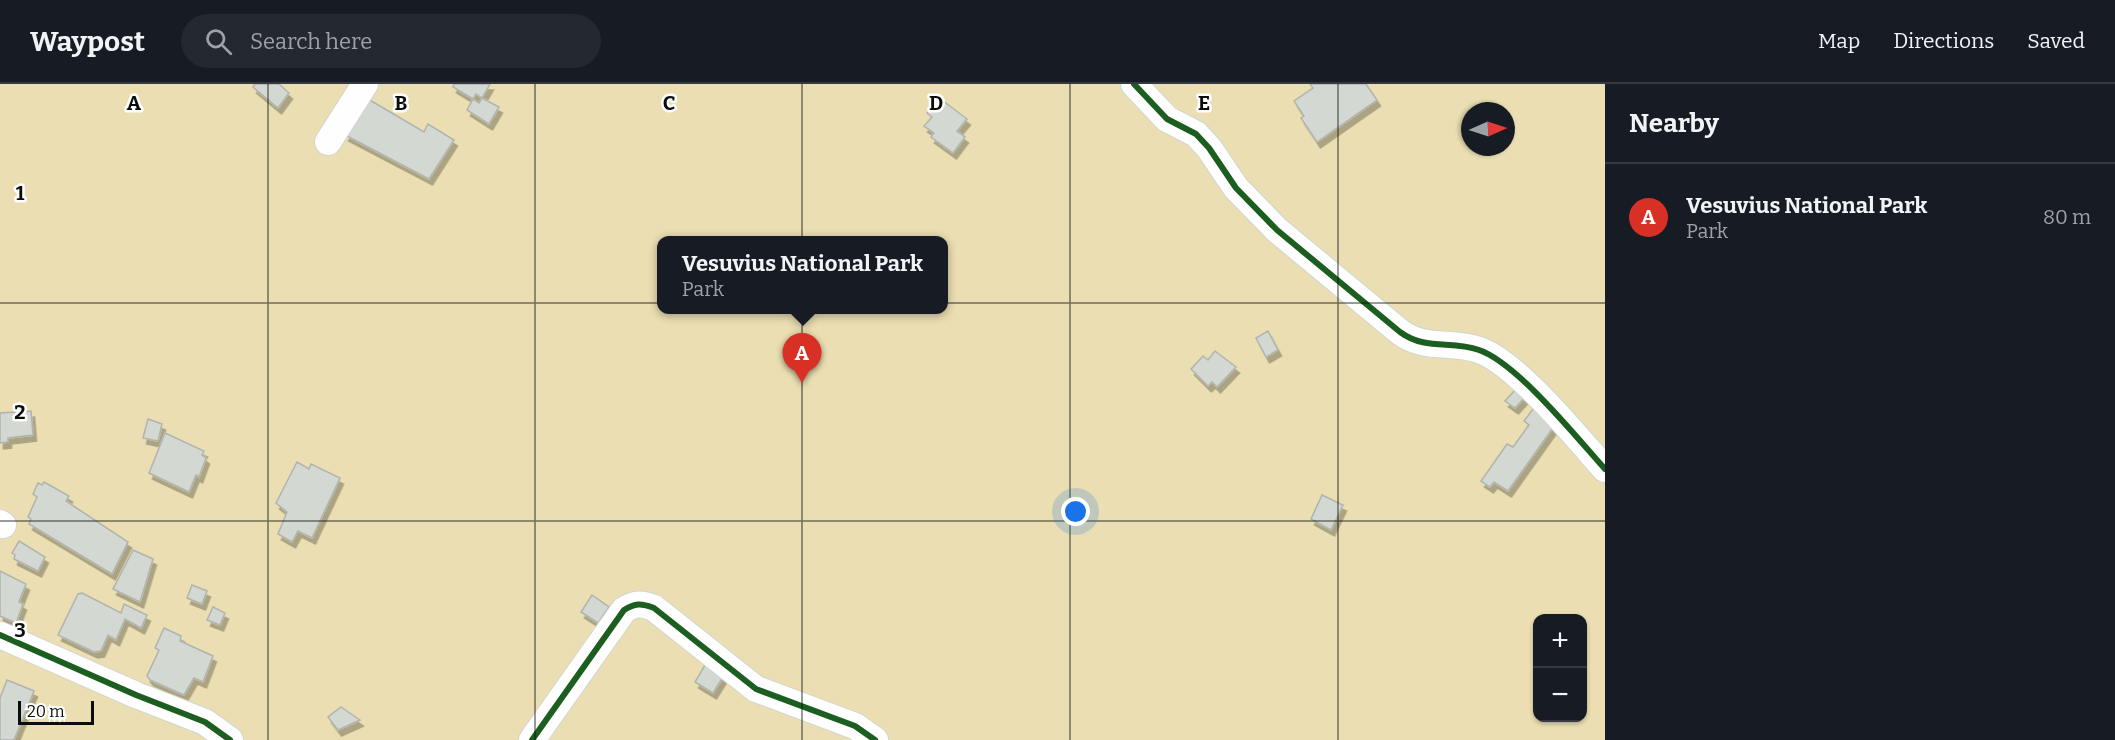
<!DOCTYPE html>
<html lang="en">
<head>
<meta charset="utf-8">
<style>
  body { margin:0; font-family:Bitter,serif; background:#242831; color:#f1f3f6 }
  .controls { position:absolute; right:18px; bottom:18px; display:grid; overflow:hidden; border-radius:12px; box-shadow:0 2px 4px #0004 }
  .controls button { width:54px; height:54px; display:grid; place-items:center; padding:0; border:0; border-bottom:2px solid #363941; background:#171b24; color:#f1f3f6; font:30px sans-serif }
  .compass { position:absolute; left:1461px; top:18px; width:54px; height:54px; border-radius:50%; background:#171b24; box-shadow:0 2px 4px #0004; rotate:87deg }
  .scale { position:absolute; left:18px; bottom:15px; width:76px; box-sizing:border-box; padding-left:6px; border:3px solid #0a0e0a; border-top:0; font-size:16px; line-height:21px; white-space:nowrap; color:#0a0e0a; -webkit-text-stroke:4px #fff; paint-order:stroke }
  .you { position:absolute; left:1076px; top:428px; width:21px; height:21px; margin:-15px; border:4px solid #fff; border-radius:50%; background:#1a73e8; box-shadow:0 0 0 9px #1a73e833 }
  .badge { display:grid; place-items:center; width:39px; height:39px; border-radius:50%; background:#d93025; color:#fff; font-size:20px; font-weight:700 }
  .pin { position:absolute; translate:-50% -50px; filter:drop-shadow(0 2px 3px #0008) }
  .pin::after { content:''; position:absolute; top:32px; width:21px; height:18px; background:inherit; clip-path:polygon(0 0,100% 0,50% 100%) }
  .popup { position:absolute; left:657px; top:152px; width:291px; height:78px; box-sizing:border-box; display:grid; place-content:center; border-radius:12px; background:#171b24; filter:drop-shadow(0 2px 4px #0005); font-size:20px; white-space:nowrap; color:#9ea1a6 }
  .popup b { font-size:22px; color:#f1f3f6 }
  .popup::after { content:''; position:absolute; left:50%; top:100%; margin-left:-12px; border:12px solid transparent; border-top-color:#171b24 }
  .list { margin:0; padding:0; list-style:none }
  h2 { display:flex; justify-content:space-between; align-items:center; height:78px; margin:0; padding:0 24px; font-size:26px }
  h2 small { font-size:20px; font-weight:400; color:#9ea1a6 }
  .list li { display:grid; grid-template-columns:39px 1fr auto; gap:18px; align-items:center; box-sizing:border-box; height:108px; padding:0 24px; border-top:2px solid #363941 }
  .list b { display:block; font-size:22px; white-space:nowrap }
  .list p { margin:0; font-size:20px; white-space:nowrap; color:#9ea1a6 }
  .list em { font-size:20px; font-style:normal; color:#9ea1a6 }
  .icon { flex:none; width:33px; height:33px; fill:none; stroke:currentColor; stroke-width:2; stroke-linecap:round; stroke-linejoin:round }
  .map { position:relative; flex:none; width:1605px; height:656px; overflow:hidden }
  header { display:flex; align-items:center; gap:36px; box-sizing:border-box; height:84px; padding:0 30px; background:#171b24; border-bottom:2px solid #363941 }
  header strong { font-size:28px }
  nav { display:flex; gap:33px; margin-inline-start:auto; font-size:21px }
  .search { width:420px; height:54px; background:#242831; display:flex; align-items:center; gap:15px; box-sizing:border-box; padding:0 21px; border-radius:33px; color:#9ea1a6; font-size:22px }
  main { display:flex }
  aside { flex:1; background:#171b24 }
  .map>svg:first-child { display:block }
</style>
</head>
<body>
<header>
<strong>Waypost</strong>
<div class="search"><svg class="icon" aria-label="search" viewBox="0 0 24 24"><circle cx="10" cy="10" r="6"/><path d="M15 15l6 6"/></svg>Search here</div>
<nav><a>Map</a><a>Directions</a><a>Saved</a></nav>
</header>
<main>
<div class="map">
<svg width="1605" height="656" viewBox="0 0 1605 656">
  <defs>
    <filter id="shadow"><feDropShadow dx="3.5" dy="6" stdDeviation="0" flood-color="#0004"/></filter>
  </defs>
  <rect width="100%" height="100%" fill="#f3faf2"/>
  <!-- green -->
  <path fill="#eadeb2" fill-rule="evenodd" d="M 0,0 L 1605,0 L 1605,656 L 0,656 ZM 1470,27 L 1506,27 L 1506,63 L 1470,63 ZM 661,156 L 943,156 L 943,226 L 661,226 ZM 1538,534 L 1582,534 L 1582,634 L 1538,634 Z"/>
  <!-- building -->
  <g fill="#d4d8d2" stroke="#b0b4ae" stroke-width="1.5" filter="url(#shadow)">
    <path d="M 255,0 L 279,0 L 289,9 L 278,24 L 253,3 Z"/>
    <path d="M 454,0 L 490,0 L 482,14 L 476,10 L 473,15 L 453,3 Z"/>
    <path d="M 1310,0 L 1366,0 L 1377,16 L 1317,58 L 1301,34 L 1304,32 L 1294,17 L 1313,4 Z"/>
    <path d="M 938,13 L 967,35 L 957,47 L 965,53 L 953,69 L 931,53 L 934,49 L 924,42 L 932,33 L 927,29 Z"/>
    <path d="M 482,14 L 499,23 L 489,40 L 467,26 L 473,15 L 479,19 Z"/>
    <path d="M 368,15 L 424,48 L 428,40 L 454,56 L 429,95 L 345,51 Z"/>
    <path d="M 1268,247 L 1278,266 L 1266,273 L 1256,254 Z"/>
    <path d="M 1215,267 L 1236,283 L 1217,303 L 1212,298 L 1208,302 L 1191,285 L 1203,272 L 1208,276 Z"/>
    <path d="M 1517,304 L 1526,312 L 1515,324 L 1505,317 Z"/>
    <path d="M 1533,325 L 1555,341 L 1508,407 L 1494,398 L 1490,403 L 1481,397 L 1507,360 L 1513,363 L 1529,341 L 1524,337 Z"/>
    <path d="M 31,327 L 33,351 L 8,354 L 8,358 L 0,359 L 0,329 Z"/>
    <path d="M 148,335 L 162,340 L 158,357 L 143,354 Z"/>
    <path d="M 165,349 L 204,367 L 202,371 L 206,374 L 199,393 L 196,391 L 189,408 L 149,389 Z"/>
    <path d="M 297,378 L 309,385 L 311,380 L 340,394 L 312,454 L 298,447 L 292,458 L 278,450 L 287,428 L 276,419 Z"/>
    <path d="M 44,398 L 69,412 L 66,417 L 128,458 L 112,490 L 29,440 L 31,435 L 28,433 L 37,413 L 33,410 L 38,399 L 42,401 Z"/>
    <path d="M 1322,411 L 1343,421 L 1331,446 L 1311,435 Z"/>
    <path d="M 19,457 L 45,473 L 38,487 L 14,475 L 15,471 L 12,469 Z"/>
    <path d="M 133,466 L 153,475 L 140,518 L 113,505 Z"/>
    <path d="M 0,487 L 26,500 L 19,518 L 23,520 L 16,539 L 0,532 Z"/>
    <path d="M 192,501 L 207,507 L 202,520 L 187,514 Z"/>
    <path d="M 82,509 L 121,529 L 124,520 L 147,531 L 141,544 L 125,535 L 116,556 L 108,551 L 101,567 L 94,568 L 58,551 L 78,510 Z"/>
    <path d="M 592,511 L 609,523 L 598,539 L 581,528 Z"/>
    <path d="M 213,523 L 225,529 L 220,541 L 207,536 Z"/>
    <path d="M 164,544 L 181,552 L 180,557 L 213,572 L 203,598 L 194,594 L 184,611 L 150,596 L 147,592 L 159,566 L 155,564 Z"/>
    <path d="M 705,581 L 723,593 L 713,609 L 695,598 Z"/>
    <path d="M 7,596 L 34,607 L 14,656 L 0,656 L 0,614 Z"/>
    <path d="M 341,623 L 360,636 L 338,646 L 328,633 Z"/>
  </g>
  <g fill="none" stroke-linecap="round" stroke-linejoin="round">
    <defs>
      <g id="street">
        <path d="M 1134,0 L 1167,35 L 1196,50 L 1209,64 L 1236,104 L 1277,146 L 1400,248 C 1426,267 1451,256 1479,266 C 1517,279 1577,354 1605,385"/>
        <path d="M 328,58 L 365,0"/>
        <path d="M 0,439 L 3,441"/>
        <path d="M 0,551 L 136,611 L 205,638 L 230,656"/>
        <path d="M 532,656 L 624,526 C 635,519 641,519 654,524 L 756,605 L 855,642 L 875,656"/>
      </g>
    </defs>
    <!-- street casing -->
    <use href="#street" stroke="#d0d6d0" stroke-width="28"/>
    <!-- street -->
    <use href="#street" stroke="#fdfefd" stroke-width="26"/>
    <defs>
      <g id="cycleway">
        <path d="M 1134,0 L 1167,35 L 1196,50 L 1209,64 L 1236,104 L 1277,146 L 1400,248 C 1426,267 1451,256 1479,266 C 1517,279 1577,354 1605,385"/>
        <path d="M 0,551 L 136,611 L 205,638 L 230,656"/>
        <path d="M 532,656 L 624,526 C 635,519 641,519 654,524 L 756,605 L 855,642 L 875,656"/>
      </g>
    </defs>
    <!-- cycleway casing -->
    <use href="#cycleway" stroke="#fff" stroke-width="10"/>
    <!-- cycleway -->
    <use href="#cycleway" stroke="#1b5e20" stroke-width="6"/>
  </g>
  <!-- grid -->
  <path fill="none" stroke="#0a0e0a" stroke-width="1.5" stroke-opacity="0.55" d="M 268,0 L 268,656M 535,0 L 535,656M 802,0 L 802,656M 1070,0 L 1070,656M 1338,0 L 1338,656M 0,219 L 1605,219M 0,437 L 1605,437"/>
  <g font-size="20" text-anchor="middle" font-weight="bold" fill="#0a0e0a" stroke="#fff" stroke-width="5" stroke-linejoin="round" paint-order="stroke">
    <text x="134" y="26">A</text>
    <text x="401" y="26">B</text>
    <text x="669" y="26">C</text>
    <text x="936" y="26">D</text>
    <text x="1204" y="26">E</text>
    <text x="20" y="116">1</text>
    <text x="20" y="335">2</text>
    <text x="20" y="553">3</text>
  </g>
</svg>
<div class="controls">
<button>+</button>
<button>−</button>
</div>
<svg class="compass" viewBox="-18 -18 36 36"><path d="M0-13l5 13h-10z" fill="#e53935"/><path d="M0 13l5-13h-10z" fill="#9ea1a6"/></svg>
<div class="scale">20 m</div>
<div class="you"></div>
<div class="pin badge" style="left:802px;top:299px">A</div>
<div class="popup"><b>Vesuvius National Park</b>Park</div>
</div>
<aside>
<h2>Nearby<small></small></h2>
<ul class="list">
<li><span class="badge">A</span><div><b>Vesuvius National Park</b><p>Park</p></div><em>80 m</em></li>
</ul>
</aside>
</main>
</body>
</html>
